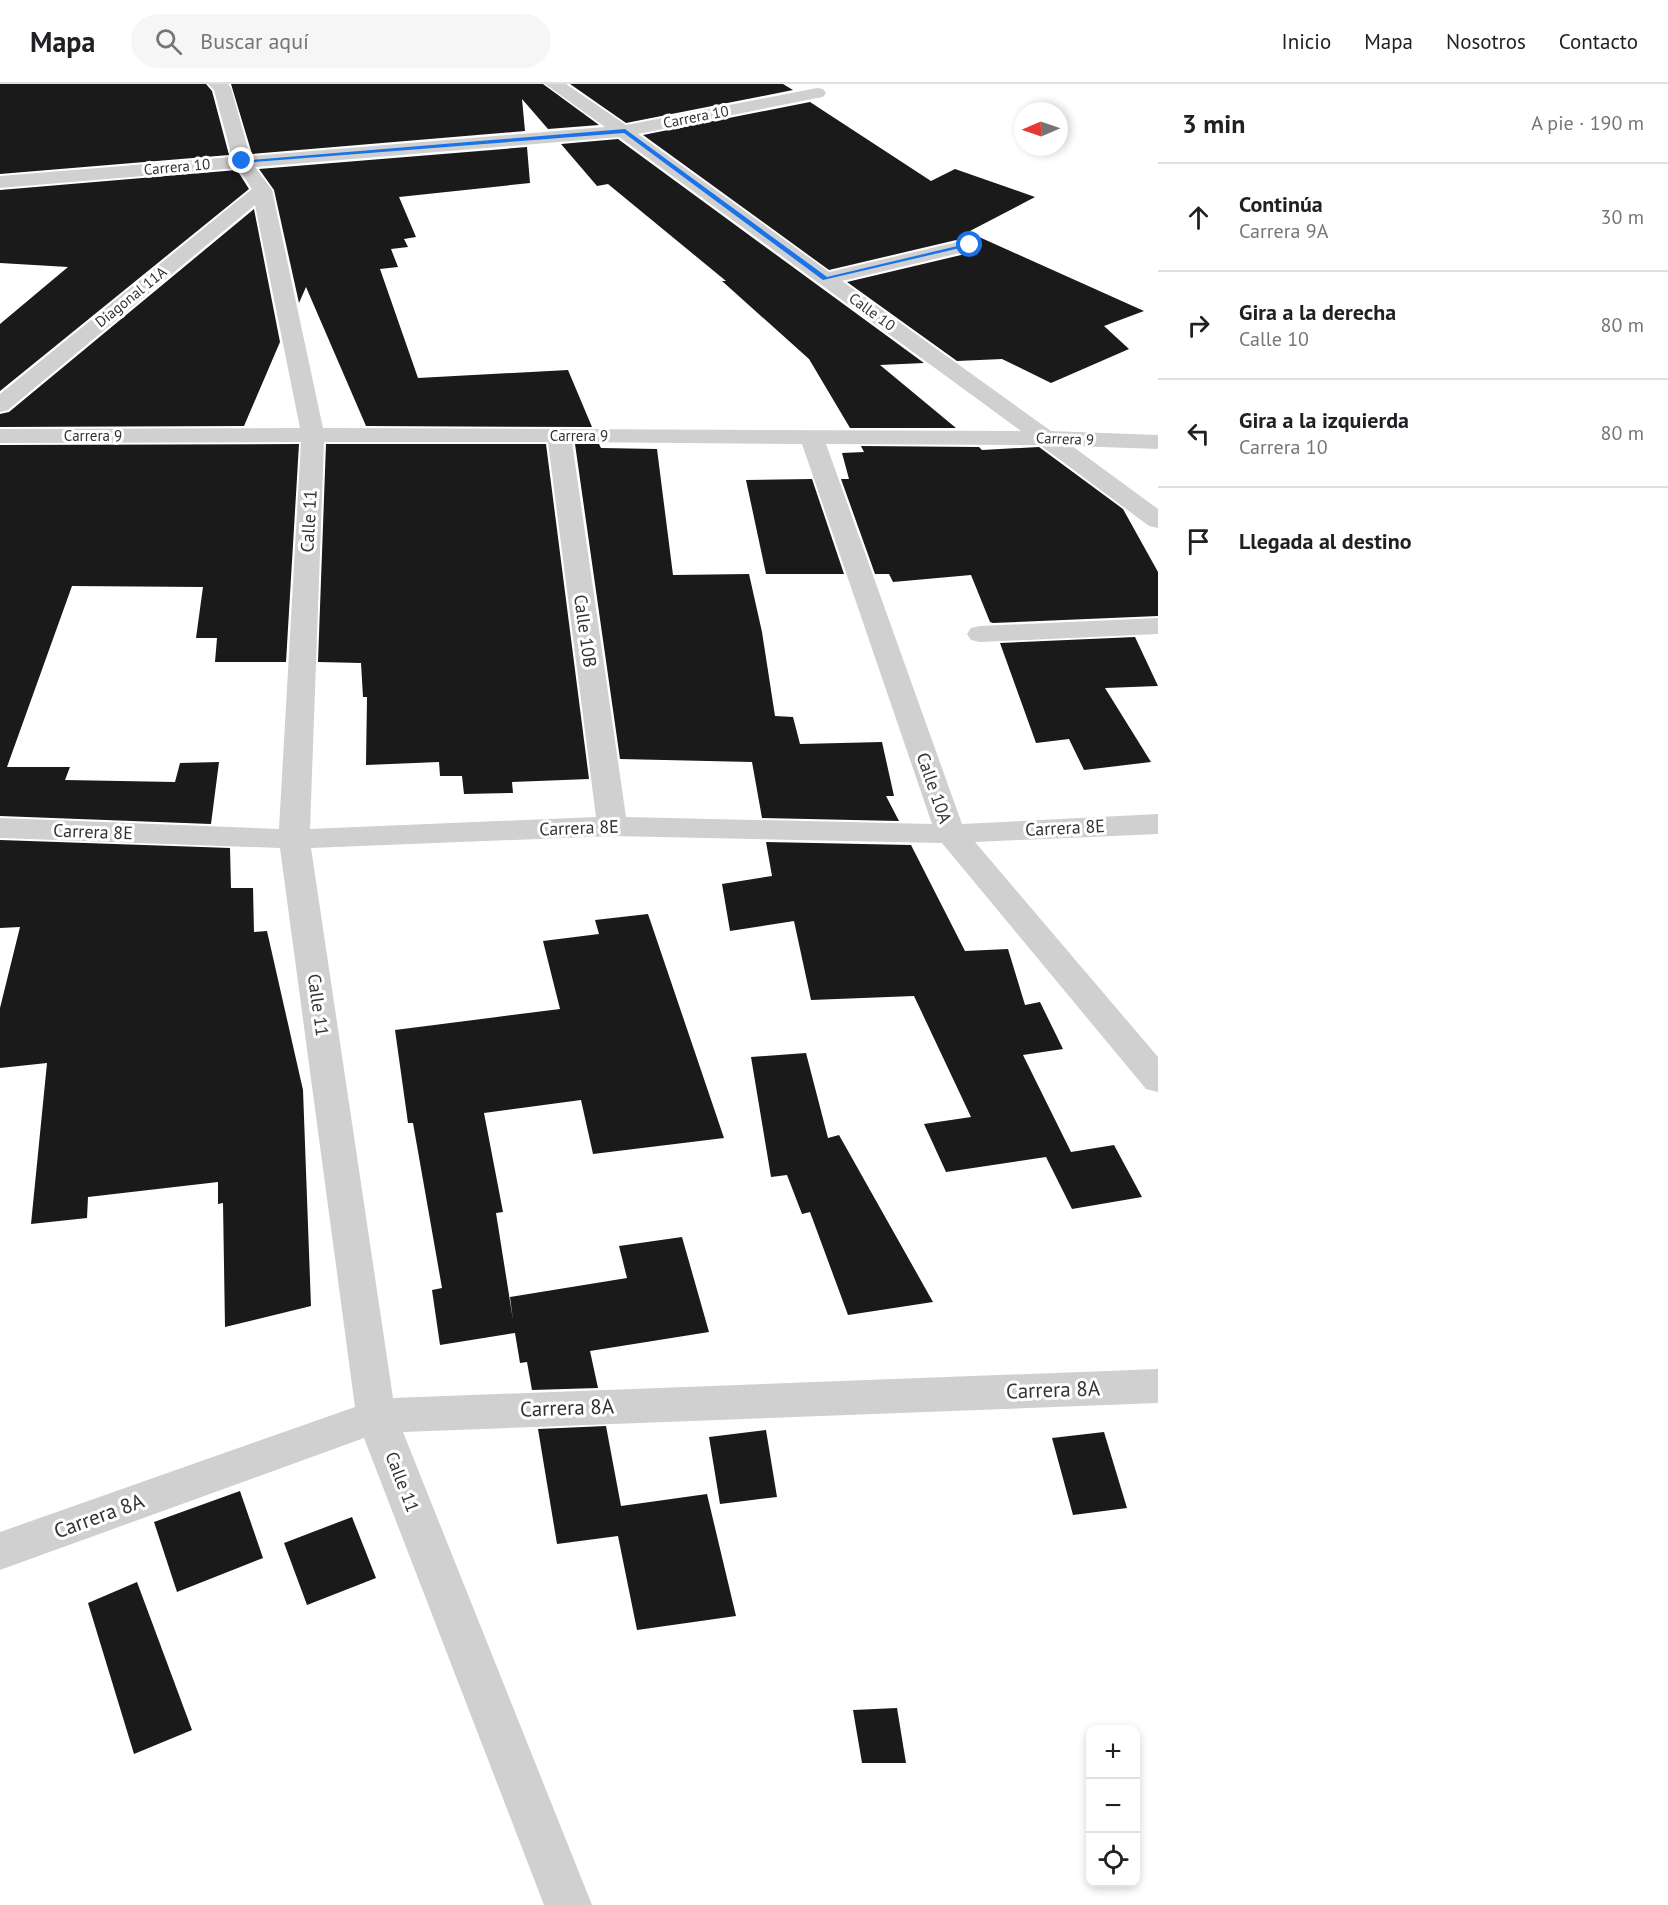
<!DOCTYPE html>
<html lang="es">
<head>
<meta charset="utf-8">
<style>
  body { margin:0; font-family:"PT Sans",sans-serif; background:#f6f6f6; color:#202124 }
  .controls { position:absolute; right:18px; bottom:18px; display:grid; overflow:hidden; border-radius:12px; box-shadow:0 3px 9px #0003 }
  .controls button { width:54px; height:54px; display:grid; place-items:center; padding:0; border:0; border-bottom:2px solid #e0e0e0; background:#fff; color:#202124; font:30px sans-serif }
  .compass { position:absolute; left:1014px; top:18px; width:54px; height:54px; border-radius:50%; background:#fff; box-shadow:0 3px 9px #0003; rotate:268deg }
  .stop { position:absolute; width:18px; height:18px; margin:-14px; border:4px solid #1a73e8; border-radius:50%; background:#fff }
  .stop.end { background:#1a73e8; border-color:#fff; box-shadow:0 2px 6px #0008 }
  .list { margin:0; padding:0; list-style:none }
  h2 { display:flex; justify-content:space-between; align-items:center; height:78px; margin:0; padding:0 24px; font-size:26px }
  h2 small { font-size:20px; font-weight:400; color:#757577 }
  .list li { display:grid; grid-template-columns:39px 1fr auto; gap:18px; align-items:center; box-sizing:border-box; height:108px; padding:0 24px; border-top:2px solid #e0e0e0 }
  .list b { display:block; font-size:22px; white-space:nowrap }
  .list p { margin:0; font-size:20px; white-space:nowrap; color:#757577 }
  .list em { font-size:20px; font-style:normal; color:#757577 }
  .icon { flex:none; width:33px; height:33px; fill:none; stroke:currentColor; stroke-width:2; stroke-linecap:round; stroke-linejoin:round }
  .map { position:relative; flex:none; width:1158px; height:1821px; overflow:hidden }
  header { display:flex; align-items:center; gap:36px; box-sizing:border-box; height:84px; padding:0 30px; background:#fff; border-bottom:2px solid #e0e0e0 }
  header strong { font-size:28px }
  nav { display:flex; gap:33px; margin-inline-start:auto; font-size:21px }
  .search { width:420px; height:54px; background:#f6f6f6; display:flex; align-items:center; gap:15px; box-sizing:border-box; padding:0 21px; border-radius:33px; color:#757577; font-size:22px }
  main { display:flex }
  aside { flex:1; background:#fff }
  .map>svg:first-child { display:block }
</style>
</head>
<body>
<header>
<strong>Mapa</strong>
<div class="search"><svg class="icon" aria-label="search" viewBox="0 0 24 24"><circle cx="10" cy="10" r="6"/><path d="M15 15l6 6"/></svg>Buscar aquí</div>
<nav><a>Inicio</a><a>Mapa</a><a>Nosotros</a><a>Contacto</a></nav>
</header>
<main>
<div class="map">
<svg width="1158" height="1821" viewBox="0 0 1158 1821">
  <rect width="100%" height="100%" fill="#fff"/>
  <!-- building -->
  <g fill="#1a1a1a">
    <path d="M 0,0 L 206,0 L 212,7 L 229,71 L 0,90 Z"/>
    <path d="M 231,0 L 543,0 L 599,41 L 548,45 L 522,15 L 525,47 L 252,70 Z"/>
    <path d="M 570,0 L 783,0 L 793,6 L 626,39 Z"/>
    <path d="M 810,18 L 931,97 L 955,85 L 1035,113 L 968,148 L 1144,227 L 1104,242 L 1129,265 L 1051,299 L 1002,275 L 957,277 L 847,198 L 978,167 L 982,161 L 979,156 L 969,153 L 829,186 L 643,51 Z"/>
    <path d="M 618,55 L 924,279 L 880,281 L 956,344 L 850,344 L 809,275 L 722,197 L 726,197 L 608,100 L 597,102 L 561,60 Z"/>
    <path d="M 527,63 L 530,99 L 399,113 L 416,153 L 404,155 L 408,163 L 391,165 L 398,183 L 380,185 L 418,294 L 568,286 L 592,343 L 366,342 L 306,203 L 299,219 L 274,106 L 259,85 Z"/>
    <path d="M 237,86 L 249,105 L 0,307 L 0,240 L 68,183 L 0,179 L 0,106 Z"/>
    <path d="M 254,125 L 280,258 L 244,342 L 0,343 L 0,330 L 9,328 Z"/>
    <path d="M 299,360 L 286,578 L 215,578 L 217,554 L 196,554 L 203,503 L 72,502 L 7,683 L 70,683 L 65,696 L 175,698 L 180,679 L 219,678 L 211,740 L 0,732 L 0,361 Z"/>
    <path d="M 326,360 L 546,360 L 589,695 L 512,698 L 513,709 L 464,710 L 462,692 L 440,692 L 439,678 L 366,681 L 367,613 L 363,613 L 361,579 L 318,578 Z"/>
    <path d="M 575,360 L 599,360 L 601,364 L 657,365 L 673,491 L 749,490 L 762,548 L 775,632 L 793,633 L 800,660 L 882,658 L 894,712 L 886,712 L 899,737 L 762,734 L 752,678 L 620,675 Z"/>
    <path d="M 861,362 L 979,363 L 982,366 L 1039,363 L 1123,425 L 1158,488 L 1158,532 L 993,539 L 990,538 L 971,491 L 893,498 L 889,490 L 875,490 L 841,395 L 849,395 L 842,369 L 864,368 Z"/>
    <path d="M 812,395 L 844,490 L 766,490 L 746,396 Z"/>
    <path d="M 1135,553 L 1158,602 L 1105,604 L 1151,678 L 1084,686 L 1069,655 L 1036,659 L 1000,559 Z"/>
    <path d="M 0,756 L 230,764 L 231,804 L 253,804 L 254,848 L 267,847 L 303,1006 L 311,1222 L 225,1243 L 223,1119 L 218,1120 L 218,1098 L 88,1113 L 87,1134 L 31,1140 L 47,979 L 0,984 L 0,924 L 20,843 L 0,844 Z"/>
    <path d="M 766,758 L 911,761 L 965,867 L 1008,865 L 1025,921 L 1040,918 L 1063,965 L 1023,971 L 1071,1068 L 1114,1061 L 1142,1113 L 1072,1125 L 1046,1073 L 946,1088 L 924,1040 L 971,1033 L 914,912 L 811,916 L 794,837 L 730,847 L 722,800 L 772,792 Z"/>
    <path d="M 648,830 L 724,1054 L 593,1070 L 581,1016 L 484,1029 L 503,1128 L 496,1129 L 513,1236 L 510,1213 L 627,1194 L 619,1162 L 682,1153 L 709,1248 L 590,1267 L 598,1304 L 532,1306 L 527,1278 L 520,1279 L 515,1249 L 440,1261 L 432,1206 L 442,1204 L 413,1039 L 408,1039 L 395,946 L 560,925 L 543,857 L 599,850 L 595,836 Z"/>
    <path d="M 806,969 L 828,1054 L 839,1051 L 933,1218 L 848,1231 L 810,1128 L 802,1130 L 787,1091 L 771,1093 L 751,973 Z"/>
    <path d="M 606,1342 L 621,1422 L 707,1410 L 736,1532 L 637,1546 L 618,1452 L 557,1460 L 538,1345 Z"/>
    <path d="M 766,1346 L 777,1413 L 720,1420 L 709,1353 Z"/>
    <path d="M 1104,1348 L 1127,1424 L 1073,1431 L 1052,1354 Z"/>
    <path d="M 240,1407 L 263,1474 L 177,1508 L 154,1438 Z"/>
    <path d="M 352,1433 L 376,1494 L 307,1521 L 284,1459 Z"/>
    <path d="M 137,1498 L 192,1646 L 134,1670 L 88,1519 Z"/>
    <path d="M 897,1624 L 906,1679 L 862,1679 L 853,1626 Z"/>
  </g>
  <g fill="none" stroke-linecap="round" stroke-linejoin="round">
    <!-- street -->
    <g fill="#d0d0d0" fill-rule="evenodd">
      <path d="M 208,0 L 228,0 L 231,4 L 250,72 L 605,43 L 545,0 L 566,0 L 626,41 L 817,4 L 823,5 L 826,9 L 823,13 L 817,14 L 638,50 L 829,188 L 970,155 L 977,157 L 980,161 L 977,165 L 842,197 L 1051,347 L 1158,351 L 1158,365 L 1072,362 L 1158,425 L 1158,444 L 1149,442 L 1040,361 L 826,360 L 962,740 L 1158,730 L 1158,750 L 975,758 L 1158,973 L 1158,1008 L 1146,1005 L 942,759 L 612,752 L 311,764 L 393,1314 L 1158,1285 L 1158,1319 L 403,1348 L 592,1821 L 544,1821 L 364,1354 L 0,1486 L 0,1448 L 355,1323 L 280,764 L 0,754 L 0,734 L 279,745 L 301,358 L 0,359 L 0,345 L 300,344 L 255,121 L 8,326 L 0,328 L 0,310 L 252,105 L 238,84 L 0,104 L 0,92 L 232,73 L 214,6 ZM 619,53 L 1021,347 L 323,344 L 272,106 L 255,83 ZM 324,358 L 548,358 L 596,733 L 310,745 ZM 572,358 L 802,360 L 932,740 L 626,733 Z"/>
      <path d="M 1158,534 L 1158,550 L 980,558 L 971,556 L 967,550 L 971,544 L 980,542 Z"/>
    </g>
  </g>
  <!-- route -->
  <path fill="#1a73e8" d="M 625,45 L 827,193 L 970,159 L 973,161 L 823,196 L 624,49 L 242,79 L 239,77 Z"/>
  <g text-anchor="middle" stroke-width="6" stroke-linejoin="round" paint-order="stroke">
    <!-- far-street labels -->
    <g font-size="15" fill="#333" stroke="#fff">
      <text transform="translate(696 33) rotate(-11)" y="5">Carrera 10</text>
      <text transform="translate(177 83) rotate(-5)" y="5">Carrera 10</text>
      <text transform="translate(131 213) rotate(-39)" y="5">Diagonal 11A</text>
      <text transform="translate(872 228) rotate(36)" y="5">Calle 10</text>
      <text x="93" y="357">Carrera 9</text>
      <text x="579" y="357">Carrera 9</text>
      <text transform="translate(1065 355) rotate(2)" y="5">Carrera 9</text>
    </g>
    <!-- street labels -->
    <g font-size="18" fill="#333" stroke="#fff">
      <text transform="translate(309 437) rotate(-87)" y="6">Calle 11</text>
      <text transform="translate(585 547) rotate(82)" y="6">Calle 10B</text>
      <text transform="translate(934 704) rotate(71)" y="6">Calle 10A</text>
      <text transform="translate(579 744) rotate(-2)" y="6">Carrera 8E</text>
      <text transform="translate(1065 744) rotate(-3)" y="6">Carrera 8E</text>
      <text transform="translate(93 748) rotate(2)" y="6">Carrera 8E</text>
      <text transform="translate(318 921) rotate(82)" y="6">Calle 11</text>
      <text transform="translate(402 1398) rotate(69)" y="6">Calle 11</text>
    </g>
    <!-- near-street labels -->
    <g font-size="21" fill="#333" stroke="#fff">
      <text transform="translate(1053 1306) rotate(-2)" y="7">Carrera 8A</text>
      <text transform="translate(567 1324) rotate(-2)" y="7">Carrera 8A</text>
      <text transform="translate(99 1432) rotate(-20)" y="7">Carrera 8A</text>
    </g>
  </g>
</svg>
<div class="controls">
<button>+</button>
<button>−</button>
<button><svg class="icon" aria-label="locate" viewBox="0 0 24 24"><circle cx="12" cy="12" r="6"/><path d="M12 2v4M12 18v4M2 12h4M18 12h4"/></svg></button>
</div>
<svg class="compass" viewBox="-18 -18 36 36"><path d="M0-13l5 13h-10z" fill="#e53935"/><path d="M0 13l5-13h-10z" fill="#757577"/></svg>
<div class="stop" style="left:970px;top:161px"></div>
<div class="stop end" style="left:242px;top:77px"></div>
</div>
<aside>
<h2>3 min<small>A pie · 190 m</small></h2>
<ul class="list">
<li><svg class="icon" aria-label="ahead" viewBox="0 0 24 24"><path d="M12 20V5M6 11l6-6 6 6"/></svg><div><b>Continúa</b><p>Carrera 9A</p></div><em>30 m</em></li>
<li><svg class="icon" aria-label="right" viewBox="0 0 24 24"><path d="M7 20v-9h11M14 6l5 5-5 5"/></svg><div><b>Gira a la derecha</b><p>Calle 10</p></div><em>80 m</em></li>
<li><svg class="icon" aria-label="left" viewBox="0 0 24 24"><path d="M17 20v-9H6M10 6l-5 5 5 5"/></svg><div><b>Gira a la izquierda</b><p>Carrera 10</p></div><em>80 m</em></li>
<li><svg class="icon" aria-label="arrive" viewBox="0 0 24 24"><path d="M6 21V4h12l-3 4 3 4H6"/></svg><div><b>Llegada al destino</b></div></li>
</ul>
</aside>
</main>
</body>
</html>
